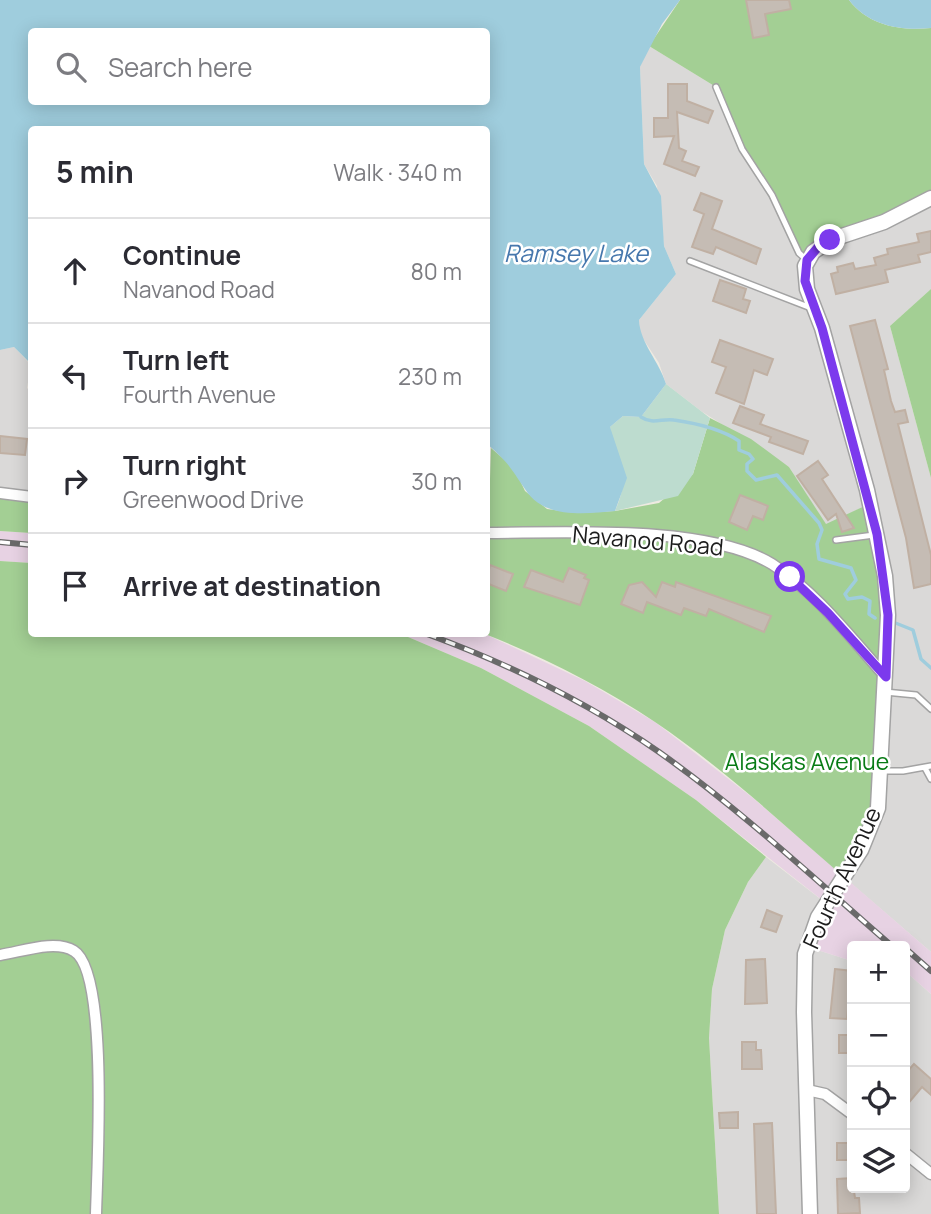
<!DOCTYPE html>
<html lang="en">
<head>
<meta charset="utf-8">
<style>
  body { margin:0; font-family:Manrope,sans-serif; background:#f7f7f7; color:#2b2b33 }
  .controls { position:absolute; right:21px; bottom:21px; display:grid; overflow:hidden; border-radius:7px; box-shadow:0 4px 18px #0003 }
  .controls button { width:63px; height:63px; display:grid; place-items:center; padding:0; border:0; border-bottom:2px solid #e1e1e2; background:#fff; color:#2b2b33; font:35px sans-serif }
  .stop { position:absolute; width:21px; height:21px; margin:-16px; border:5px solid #7c3aed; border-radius:50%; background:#fff }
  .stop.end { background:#7c3aed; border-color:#fff; box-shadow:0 2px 7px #0008 }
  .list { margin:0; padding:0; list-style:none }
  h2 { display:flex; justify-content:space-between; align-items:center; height:91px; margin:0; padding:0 28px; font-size:30px }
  h2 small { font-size:23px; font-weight:400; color:#7c7c81 }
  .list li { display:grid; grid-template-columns:46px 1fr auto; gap:21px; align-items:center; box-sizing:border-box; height:105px; padding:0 28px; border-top:2px solid #e1e1e2 }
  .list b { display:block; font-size:26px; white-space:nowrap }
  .list p { margin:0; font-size:23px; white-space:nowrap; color:#7c7c81 }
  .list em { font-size:23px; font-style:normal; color:#7c7c81 }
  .icon { flex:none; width:38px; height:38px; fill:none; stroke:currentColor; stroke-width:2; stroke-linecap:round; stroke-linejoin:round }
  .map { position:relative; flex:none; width:931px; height:1214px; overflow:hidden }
  .search { position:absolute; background:#fff; box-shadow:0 4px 18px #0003; left:28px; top:28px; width:462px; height:77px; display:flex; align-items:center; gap:18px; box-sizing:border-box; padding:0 24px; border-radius:7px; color:#7c7c81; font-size:26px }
  .panel { position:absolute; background:#fff; box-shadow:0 4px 18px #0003; left:28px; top:126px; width:462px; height:511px; border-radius:7px }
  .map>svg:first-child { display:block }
</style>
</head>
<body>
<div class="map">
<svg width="931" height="1214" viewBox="0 0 931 1214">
  <rect width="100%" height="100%" fill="#eeeae1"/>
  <!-- residential -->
  <g fill="#dad9d8">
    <path d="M 649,46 L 716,87 L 814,253 L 931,199 L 931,289 L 890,326 L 931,478 L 931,952 L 845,878 L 871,503 L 826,525 L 789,467 L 701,411 L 666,384 L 659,363 L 640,334 L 639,320 L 676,274 L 664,246 L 657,186 L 644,164 L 640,67 Z"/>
    <path d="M 14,347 L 31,365 L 27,388 L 32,393 L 31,496 L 0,492 L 0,350 Z"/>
    <path d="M 766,857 L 827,904 L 808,947 L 852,961 L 852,1188 L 905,1188 L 905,971 L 931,994 L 931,1214 L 719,1214 L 709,1038 L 712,989 L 725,930 L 748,882 Z"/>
  </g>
  <!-- industrial -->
  <g fill="#e7d2e3">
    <path d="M 0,531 L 31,533 L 31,563 L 0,561 Z"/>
    <path d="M 401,634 L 485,634 L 585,681 L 655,722 L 753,798 L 931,952 L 931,994 L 905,971 L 905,946 L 852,946 L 852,961 L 808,947 L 827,904 L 696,800 L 589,726 L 481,668 Z"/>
  </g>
  <!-- forest -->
  <g fill="#a3cf94">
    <path d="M 680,0 L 849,0 C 869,26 901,31 931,28 L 931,199 L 840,237 L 808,261 L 799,252 L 743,149 L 716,87 L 649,46 Z"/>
    <path d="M 931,289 L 931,478 L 890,326 Z"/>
    <path d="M 710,418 L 751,439 L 789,467 L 826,524 L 871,503 L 886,576 L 881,793 L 845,878 C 784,825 723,768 655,722 C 603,687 543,657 485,634 L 491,448 L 514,468 L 525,491 L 547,509 L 576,513 L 615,511 L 659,503 L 693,474 Z"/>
    <path d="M 0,492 L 31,496 L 31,533 L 0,531 Z"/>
    <path d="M 0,561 L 31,563 L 32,634 L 401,634 L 481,668 L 589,726 L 696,800 L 766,857 L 748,882 L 725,930 L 712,989 L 709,1038 L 719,1214 L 0,1214 Z"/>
  </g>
  <!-- wetland -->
  <path fill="#bddccf" d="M 666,384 L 710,418 L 693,474 L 678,496 L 615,511 C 634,467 614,466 610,427 L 623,416 L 641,417 Z"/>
  <!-- water -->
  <g fill="#9fcddd" fill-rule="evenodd">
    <path d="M 0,0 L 680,0 L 662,24 L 640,67 L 644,164 L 661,196 L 664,246 L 676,274 L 639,320 C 640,343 659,361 666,384 L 641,417 L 623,416 L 610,427 L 627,478 L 615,511 C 585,514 543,519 525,489 C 510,467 508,462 487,444 L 486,130 L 32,130 L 31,364 L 14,347 L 0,350 ZM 32,32 L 486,32 L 486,102 L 32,102 Z"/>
    <path d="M 849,0 L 931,0 L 931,28 C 901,31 869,26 849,0 Z"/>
  </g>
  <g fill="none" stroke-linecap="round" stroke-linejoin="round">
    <!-- stream -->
    <g stroke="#9fcddd" stroke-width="3.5">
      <path d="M 641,417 C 653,425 662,418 674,420 C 695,423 721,429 739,441 L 739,450 L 749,454 L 753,459 L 747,464 L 747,471 L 756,480 L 777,475 L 819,523 L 822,530 L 817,544 L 819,559 L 851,568 L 856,580 L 845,594 L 848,599 L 862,597 L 870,601 L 869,614 L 875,618"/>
      <path d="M 893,622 L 913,630 L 921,659 L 931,668"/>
    </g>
  </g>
  <!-- building -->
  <g fill="#c5bcb4" stroke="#c0b0a3" stroke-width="2">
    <path d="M 746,0 L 789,0 L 791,9 L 765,14 L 769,35 L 753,38 Z"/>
    <path d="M 668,84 L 687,84 L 687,101 L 713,111 L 708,123 L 677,112 L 679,148 L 686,151 L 682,161 L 699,167 L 695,176 L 664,164 L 674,136 L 654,137 L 654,118 L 668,118 Z"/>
    <path d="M 701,193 L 722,201 L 712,229 L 761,249 L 756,264 L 716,247 L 713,254 L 692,247 L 704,214 L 694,210 Z"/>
    <path d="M 931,231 L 931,252 L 918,255 L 920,262 L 885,270 L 888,282 L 836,294 L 831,274 L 838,272 L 837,267 L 853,263 L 855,269 L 876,265 L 874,258 L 888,254 L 887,249 L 919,242 L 917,234 Z"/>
    <path d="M 720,280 L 746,289 L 743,299 L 750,301 L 746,313 L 713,301 Z"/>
    <path d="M 875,320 L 888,369 L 884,370 L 891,401 L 895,412 L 905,410 L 908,422 L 898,424 L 931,555 L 931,584 L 914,588 L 906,538 L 850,326 Z"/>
    <path d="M 720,340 L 773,359 L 767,375 L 754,370 L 744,404 L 716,393 L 726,367 L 712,362 Z"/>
    <path d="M 740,406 L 764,415 L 760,424 L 808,441 L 803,454 L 769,442 L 771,437 L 733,423 Z"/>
    <path d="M 0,436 L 27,439 L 25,455 L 0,453 Z"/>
    <path d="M 818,461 L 828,475 L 822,479 L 854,528 L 842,532 L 836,514 L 828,520 L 797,476 Z"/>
    <path d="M 740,495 L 768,506 L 763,520 L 753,516 L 747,530 L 729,522 Z"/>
    <path d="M 490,565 L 513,574 L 506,591 L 486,583 Z"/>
    <path d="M 569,568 L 586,575 L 584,578 L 589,580 L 580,605 L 524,587 L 531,570 L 563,582 Z"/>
    <path d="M 642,582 L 656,597 L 662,582 L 675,587 L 676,582 L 771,616 L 764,632 L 709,609 L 706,616 L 684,608 L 681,615 L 647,602 L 643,613 L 621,604 L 629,585 Z"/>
    <path d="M 767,910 L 782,916 L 776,932 L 761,927 Z"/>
    <path d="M 765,959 L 767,1003 L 745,1004 L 746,960 Z"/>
    <path d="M 835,969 L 852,971 L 847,1019 L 830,1018 Z"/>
    <rect x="839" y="1035" width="13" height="18"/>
    <path d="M 742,1042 L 756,1042 L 756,1050 L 761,1050 L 762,1069 L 742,1069 Z"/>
    <path d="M 914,1064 L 931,1079 L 931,1095 L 922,1087 L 905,1107 L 905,1074 Z"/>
    <path d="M 738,1112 L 738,1128 L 720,1128 L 719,1113 Z"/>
    <path d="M 772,1123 L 776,1214 L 757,1214 L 754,1124 Z"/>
    <rect x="837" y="1143" width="15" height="17"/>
    <path d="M 852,1178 L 855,1198 L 859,1198 L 860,1213 L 838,1214 L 837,1179 Z"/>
  </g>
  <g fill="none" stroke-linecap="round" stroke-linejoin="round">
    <defs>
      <g id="service">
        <path d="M 716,87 L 742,149 L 772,195 L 799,253 L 807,260"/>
        <path d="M 690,261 L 811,308"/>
        <path d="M 836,540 L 874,535"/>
        <path d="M 885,692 L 916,695 L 931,709"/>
        <path d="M 925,768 L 931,779"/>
        <path d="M 882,771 L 903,771 L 931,766"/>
      </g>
      <g id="minor">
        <path d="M 0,493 L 32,497"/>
        <path d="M 486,533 C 563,533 706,524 772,564 C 816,592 851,638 886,677"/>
        <path d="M 0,955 C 21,952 55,939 74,951 C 109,972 97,1171 96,1214"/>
        <path d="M 807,1090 L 825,1094 L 852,1114"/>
        <path d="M 905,1153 L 931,1174"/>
      </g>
      <path id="tertiary" d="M 810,1214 L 804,1012 L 805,954 L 818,917 L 861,850 L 878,808 L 888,615 L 885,576 L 867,490 L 822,328 L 807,289 L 805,266 L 813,252 L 830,240 L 884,222 L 931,198"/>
    </defs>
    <!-- service casing -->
    <use href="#service" stroke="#a3a3a3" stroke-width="8"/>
    <!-- minor casing -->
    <use href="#minor" stroke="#a3a3a3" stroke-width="13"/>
    <!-- tertiary casing -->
    <use href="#tertiary" stroke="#a3a3a3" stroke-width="17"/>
    <!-- service -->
    <use href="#service" stroke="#fff" stroke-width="5"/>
    <!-- minor -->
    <use href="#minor" stroke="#fff" stroke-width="10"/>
    <!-- tertiary -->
    <use href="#tertiary" stroke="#fff" stroke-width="14"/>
    <defs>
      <g id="rail">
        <path d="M 0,542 L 32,545"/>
        <path d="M 427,634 C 509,664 587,702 659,752 C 741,810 816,880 892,946"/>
        <path d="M 905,948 L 931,971"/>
      </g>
    </defs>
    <!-- rail casing -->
    <use href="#rail" stroke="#6a6a6a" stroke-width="6"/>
    <!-- rail -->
    <use href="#rail" stroke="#fff" stroke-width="3.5" stroke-dasharray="10" stroke-linecap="butt"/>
  </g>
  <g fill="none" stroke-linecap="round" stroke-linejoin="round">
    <!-- route -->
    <path stroke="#7c3aed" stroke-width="9" d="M 790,577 L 828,613 L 886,677 L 888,615 L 877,534 L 822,328 L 805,281 L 807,260 L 819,246 L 830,240"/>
  </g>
  <g text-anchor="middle" stroke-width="5" stroke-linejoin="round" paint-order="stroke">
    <!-- street labels -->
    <g font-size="23" fill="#1c1c1c" stroke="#fff">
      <text transform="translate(648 541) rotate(5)" y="8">Navanod Road</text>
      <text transform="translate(842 878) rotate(-65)" y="8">Fourth Avenue</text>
    </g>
    <!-- park labels -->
    <g font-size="23" fill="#087b15" stroke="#fff">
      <text x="807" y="770">Alaskas Avenue</text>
    </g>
    <!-- water labels -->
    <g font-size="24" font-style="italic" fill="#4677ad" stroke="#fff">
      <text x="576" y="262">Ramsey Lake</text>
    </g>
  </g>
</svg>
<div class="controls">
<button>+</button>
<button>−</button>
<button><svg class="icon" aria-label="locate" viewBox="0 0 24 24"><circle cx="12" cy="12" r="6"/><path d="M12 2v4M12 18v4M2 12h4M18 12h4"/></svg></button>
<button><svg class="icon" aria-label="layers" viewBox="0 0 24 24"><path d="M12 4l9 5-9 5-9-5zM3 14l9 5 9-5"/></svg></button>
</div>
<div class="stop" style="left:790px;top:577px"></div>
<div class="stop end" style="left:830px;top:240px"></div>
<div class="search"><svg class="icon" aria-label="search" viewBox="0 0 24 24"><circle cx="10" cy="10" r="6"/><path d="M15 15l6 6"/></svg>Search here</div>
<section class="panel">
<h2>5 min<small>Walk · 340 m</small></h2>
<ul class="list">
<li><svg class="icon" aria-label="ahead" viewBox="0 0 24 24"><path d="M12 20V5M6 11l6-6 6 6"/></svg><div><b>Continue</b><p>Navanod Road</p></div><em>80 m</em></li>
<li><svg class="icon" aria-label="left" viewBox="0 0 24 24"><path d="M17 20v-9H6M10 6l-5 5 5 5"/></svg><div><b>Turn left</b><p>Fourth Avenue</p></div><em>230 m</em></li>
<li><svg class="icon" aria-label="right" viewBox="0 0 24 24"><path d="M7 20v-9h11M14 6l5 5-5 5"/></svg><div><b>Turn right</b><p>Greenwood Drive</p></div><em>30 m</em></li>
<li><svg class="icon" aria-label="arrive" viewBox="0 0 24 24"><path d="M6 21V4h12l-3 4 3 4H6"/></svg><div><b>Arrive at destination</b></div></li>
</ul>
</section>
</div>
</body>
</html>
